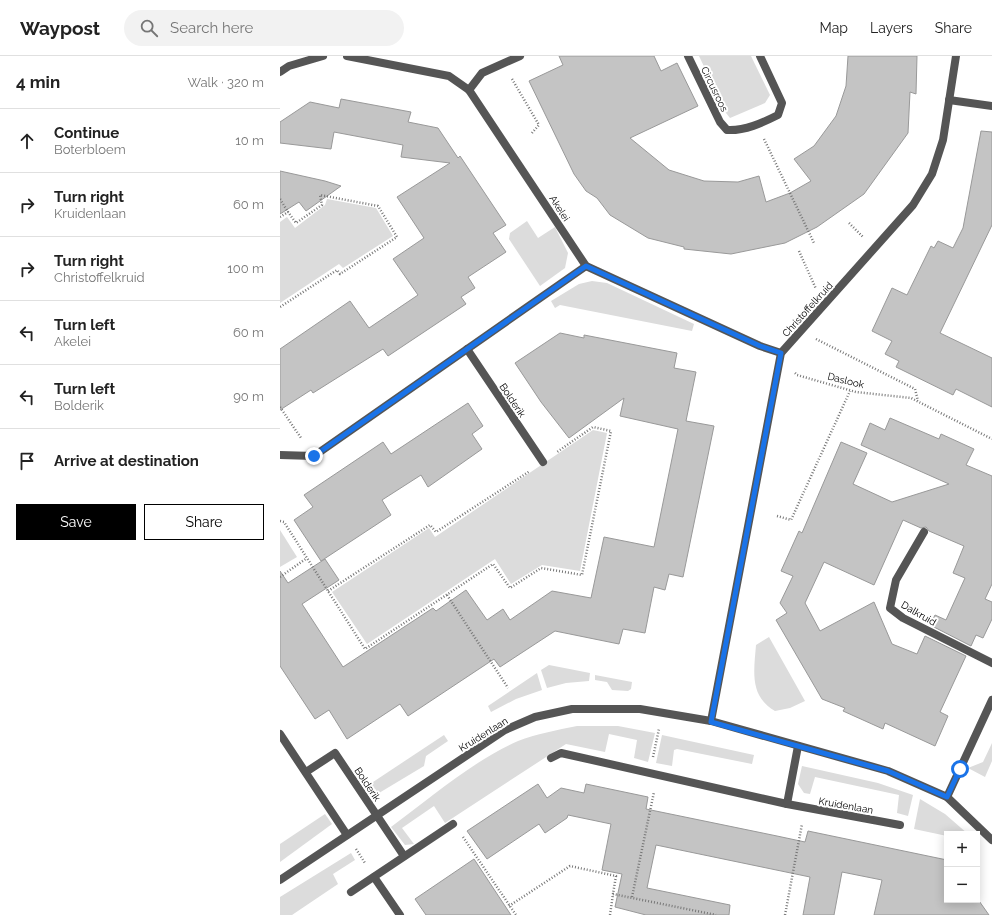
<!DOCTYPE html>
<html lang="en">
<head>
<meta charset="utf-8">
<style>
  body { margin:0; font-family:Raleway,sans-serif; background:#f2f2f2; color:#222 }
  .controls { position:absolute; right:12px; bottom:12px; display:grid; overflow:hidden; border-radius:0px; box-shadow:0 2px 10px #0003 }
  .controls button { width:36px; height:36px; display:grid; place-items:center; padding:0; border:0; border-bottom:1px solid #e0e0e0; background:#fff; color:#222; font:20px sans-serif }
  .stop { position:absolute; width:12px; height:12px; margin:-9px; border:3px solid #1a73e8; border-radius:50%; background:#fff }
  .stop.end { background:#1a73e8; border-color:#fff; box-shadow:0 1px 4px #0008 }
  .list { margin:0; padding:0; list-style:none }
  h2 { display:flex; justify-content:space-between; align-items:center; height:52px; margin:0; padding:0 16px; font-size:17px }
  h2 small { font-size:13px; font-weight:400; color:#767676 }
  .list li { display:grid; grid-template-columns:26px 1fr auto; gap:12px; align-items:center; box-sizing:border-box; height:64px; padding:0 16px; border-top:1px solid #e0e0e0 }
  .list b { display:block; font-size:15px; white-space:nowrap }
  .list p { margin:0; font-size:13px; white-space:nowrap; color:#767676 }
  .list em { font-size:13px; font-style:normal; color:#767676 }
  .actions { display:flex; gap:8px; padding:12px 16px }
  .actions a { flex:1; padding:9px 0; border:1px solid #000; border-radius:0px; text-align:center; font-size:14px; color:#000 }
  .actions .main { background:#000; color:#fff }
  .icon { flex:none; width:22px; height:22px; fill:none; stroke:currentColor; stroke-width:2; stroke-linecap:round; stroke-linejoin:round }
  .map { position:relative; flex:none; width:712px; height:859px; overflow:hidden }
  header { display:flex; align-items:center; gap:24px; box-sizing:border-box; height:56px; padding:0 20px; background:#fff; border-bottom:1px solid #e0e0e0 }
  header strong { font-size:19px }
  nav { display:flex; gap:22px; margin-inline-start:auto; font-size:14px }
  .search { width:280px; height:36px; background:#f2f2f2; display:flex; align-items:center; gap:10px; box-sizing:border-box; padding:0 14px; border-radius:22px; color:#767676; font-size:15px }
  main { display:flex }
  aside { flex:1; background:#fff }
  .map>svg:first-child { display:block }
</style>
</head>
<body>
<header>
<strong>Waypost</strong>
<div class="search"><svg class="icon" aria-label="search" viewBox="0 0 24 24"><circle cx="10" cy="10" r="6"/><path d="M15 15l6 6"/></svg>Search here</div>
<nav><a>Map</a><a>Layers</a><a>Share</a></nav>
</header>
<main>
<aside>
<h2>4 min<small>Walk · 320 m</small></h2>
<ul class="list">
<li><svg class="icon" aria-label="ahead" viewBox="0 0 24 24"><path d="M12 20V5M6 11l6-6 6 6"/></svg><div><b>Continue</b><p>Boterbloem</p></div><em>10 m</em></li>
<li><svg class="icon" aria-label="right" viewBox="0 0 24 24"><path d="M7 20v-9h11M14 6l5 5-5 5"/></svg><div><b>Turn right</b><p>Kruidenlaan</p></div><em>60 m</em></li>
<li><svg class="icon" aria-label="right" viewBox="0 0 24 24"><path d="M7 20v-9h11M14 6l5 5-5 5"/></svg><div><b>Turn right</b><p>Christoffelkruid</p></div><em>100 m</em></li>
<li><svg class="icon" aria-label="left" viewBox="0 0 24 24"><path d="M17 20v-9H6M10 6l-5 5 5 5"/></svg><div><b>Turn left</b><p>Akelei</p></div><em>60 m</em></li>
<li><svg class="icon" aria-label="left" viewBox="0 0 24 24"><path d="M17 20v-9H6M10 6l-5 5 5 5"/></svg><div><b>Turn left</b><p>Bolderik</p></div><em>90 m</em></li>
<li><svg class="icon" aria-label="arrive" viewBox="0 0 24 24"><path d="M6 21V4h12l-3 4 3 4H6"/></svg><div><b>Arrive at destination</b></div></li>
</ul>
<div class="actions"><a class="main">Save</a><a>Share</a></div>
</aside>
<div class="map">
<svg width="712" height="859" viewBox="0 0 712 859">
  <rect width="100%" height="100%" fill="#fff"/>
  <!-- green -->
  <g fill="#dcdcdc">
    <path d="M 419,0 L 471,0 L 490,39 L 485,47 L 450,62 L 446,57 Z"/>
    <path d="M 47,143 L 96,152 L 113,180 L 63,212 L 59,208 L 0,247 L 0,166 L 7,161 L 15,172 L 45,149 Z"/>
    <path d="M 247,165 L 258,182 L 275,171 L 288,197 L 285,212 L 260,230 L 229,183 L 230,177 Z"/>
    <path d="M 312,225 L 327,227 L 414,268 L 412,275 L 280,249 L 275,252 L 271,245 L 299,228 Z"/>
    <path d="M 313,374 L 327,377 L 300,515 L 262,509 L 231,528 L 215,503 L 87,588 L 52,536 L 149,472 L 155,481 Z"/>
    <path d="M 0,474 L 17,501 L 0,511 Z"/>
    <path d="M 489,581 L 525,645 L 510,652 L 495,655 C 469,640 474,615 476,589 Z"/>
    <path d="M 269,609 L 310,617 L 309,625 L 286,627 L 267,632 L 261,614 Z"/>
    <path d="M 257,617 L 262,634 L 236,643 L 211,656 L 208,650 Z"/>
    <path d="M 315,619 L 352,626 L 351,633 L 348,635 L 332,634 L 327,626 L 315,624 Z"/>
    <path d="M 297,670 L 338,670 L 375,677 L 368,706 L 354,702 L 357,684 L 329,678 L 325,696 L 286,688 L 165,767 L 154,750 L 122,772 L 134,788 L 125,789 L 111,771 C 149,743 194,704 238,685 C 256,678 277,674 297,670 Z"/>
    <path d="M 164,679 L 168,685 L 146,700 L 144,710 L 99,737 L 87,735 L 87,730 Z"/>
    <path d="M 382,679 L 474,699 L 472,708 L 397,693 L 394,694 L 392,710 L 376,707 Z"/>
    <path d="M 712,687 L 712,705 L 705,721 L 688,712 L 703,706 Z"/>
    <path d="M 522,710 L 598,727 L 633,739 L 628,760 L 617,757 L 619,739 L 535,721 L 530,738 L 524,737 L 518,728 Z"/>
    <path d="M 640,743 L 665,758 L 688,778 L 667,778 L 667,780 L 634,773 Z"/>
    <path d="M 45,758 L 52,768 L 0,806 L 0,788 Z"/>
    <path d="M 71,797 L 75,804 L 53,818 L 58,828 L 12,859 L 0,859 L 0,841 Z"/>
  </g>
  <!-- building -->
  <g fill="#c4c4c4" stroke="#999">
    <path d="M 279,0 L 374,0 L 381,15 L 397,7 L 418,50 L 350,82 L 389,114 L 424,125 L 458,126 L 479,120 L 486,146 L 510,137 L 531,125 L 514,103 L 534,90 L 556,60 L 566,30 L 568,0 L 637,0 L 636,38 L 630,36 L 628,77 L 584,138 L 537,171 L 505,187 L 451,198 L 404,193 L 404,191 L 368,182 L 330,159 L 317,142 L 306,135 L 294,118 L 249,25 L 283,9 Z"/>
    <path d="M 61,43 L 131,56 L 128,66 L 158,72 L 178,102 L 180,100 L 226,169 L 213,177 L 226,196 L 188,221 L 195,232 L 181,241 L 186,248 L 108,300 L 103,293 L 33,337 L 31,334 L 0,354 L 0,293 L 70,245 L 89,272 L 138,239 L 113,203 L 144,182 L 117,141 L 170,107 L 121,101 L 123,89 L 54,76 L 51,93 L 0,87 L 0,66 L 30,46 L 59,52 Z"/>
    <path d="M 701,75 L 712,76 L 712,169 L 660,277 L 712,302 L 712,351 L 676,333 L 673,339 L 616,311 L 619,305 L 605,298 L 612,285 L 592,275 L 612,232 L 627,239 L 651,190 L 654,192 L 658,185 L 673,192 L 683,172 Z"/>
    <path d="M 0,115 L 45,125 L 61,130 L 26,155 L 19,146 L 0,158 Z"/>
    <path d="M 280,277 L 304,282 L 304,279 L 397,297 L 394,312 L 416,316 L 406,365 L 434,370 L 403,521 L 389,518 L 385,534 L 374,531 L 365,577 L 343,573 L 339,588 L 275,575 L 220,611 L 214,603 L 128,660 L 120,648 L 67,683 L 49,654 L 35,663 L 0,610 L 0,515 L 8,527 L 45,503 L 59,524 L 22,548 L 63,611 L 153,552 L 156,555 L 186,534 L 207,564 L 223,553 L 230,564 L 272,535 L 311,542 L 324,481 L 374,491 L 398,373 L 340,360 L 344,342 L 289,382 L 261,346 L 235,307 Z"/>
    <path d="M 188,347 L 203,370 L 192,378 L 202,393 L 148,431 L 141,419 L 102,444 L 111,459 L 41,505 L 14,464 L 33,451 L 24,439 L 103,386 L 111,398 Z"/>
    <path d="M 610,362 L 659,383 L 661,378 L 694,393 L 686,409 L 712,420 L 712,528 L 705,543 L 712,546 L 712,563 L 703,582 L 696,579 L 691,590 L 650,569 L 655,559 L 666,564 L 685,522 L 673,517 L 684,490 L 649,475 L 646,471 L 641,472 L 623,464 L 594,529 L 544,506 L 525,547 L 540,575 L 594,546 L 612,588 L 637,598 L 645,580 L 686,600 L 660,656 L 668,660 L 655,690 L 605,667 L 603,673 L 563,655 L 565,652 L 542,643 L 496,564 L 507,557 L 500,547 L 513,520 L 501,515 L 519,475 L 522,477 L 561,386 L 587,397 L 573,428 L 612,446 L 669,428 L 581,389 L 590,367 L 605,374 Z"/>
    <path d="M 258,728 L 267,742 L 281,732 L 304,737 L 306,728 L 368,741 L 366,753 L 497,780 L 525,786 L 528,775 L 667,804 L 667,844 L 697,844 L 697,842 L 709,859 L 594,859 L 602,824 L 562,816 L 554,859 L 523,859 L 530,821 L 376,789 L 367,832 L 450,849 L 449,859 L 366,859 L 335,851 L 342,818 L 322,814 L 331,768 L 288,759 L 287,762 L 265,777 L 259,768 L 207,803 L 187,775 Z"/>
    <path d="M 194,803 L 231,859 L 146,859 L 135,843 Z"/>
  </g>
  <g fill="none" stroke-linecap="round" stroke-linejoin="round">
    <!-- path -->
    <g stroke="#777" stroke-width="2.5" stroke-dasharray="1 2" stroke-linecap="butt">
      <path d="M 232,23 L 259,69 L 251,78"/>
      <path d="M 484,83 L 534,187"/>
      <path d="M 0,143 L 8,156"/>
      <path d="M 0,161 L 8,156 L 16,167 L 42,149 L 40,139 L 98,150 L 117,181 L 60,218 L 57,214 L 0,251"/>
      <path d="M 569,167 L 583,181"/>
      <path d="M 519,195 L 536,233"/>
      <path d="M 536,283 L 635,333 L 638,345"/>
      <path d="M 515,317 L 517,319 L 576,336 L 631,342 L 712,383"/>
      <path d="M 0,351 L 21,382"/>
      <path d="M 497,460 L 511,464 L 570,335"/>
      <path d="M 0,465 L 4,466 L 85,593 L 213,508 L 230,532 L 261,512 L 302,519 L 331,375 L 313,371 L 277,396"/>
      <path d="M 0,521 L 27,502"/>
      <path d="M 48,535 L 150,469 L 156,476 L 250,415"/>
      <path d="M 167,539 L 228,632"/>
      <path d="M 373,701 L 379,673"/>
      <path d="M 183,781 L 236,859"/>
      <path d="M 76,793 L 85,807"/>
      <path d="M 352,841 L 374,736"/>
      <path d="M 229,850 L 290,810 L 336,820 L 333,838"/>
      <path d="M 330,859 L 333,838 L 436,859"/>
      <path d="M 505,859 L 522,768"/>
    </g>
    <!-- minor -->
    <g stroke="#555" stroke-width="8">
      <path d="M 67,0 L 169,20 L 189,34 L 306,210 L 480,290 L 501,297"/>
      <path d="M 408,0 L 440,66 L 447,74 C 465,75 482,67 498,59 L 502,47 L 480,0"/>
      <path d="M 0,16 L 9,10 L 43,0"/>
      <path d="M 189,34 L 202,17 L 240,0"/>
      <path d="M 669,44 L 712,50"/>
      <path d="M 187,293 L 263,406"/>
      <path d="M 0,399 L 34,400 L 306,210"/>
      <path d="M 644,476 L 616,524 L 610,552 L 623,562 L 712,607"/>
      <path d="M 0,678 L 67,779"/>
      <path d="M 271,702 L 281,697 L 507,748 L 620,769"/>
      <path d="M 26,716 L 55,697 L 124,800"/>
      <path d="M 667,741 L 712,644"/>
      <path d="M 507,748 L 518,690"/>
      <path d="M 94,821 L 120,859"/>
      <path d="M 71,836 L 173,768"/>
    </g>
    <!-- tertiary -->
    <g stroke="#555" stroke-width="8">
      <path d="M 431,665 L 501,297 L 633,149 L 652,118 L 663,84 L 676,0"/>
      <path d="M 0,824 L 225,674 L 255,661 L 292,653 L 360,653 L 431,665 L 608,715 L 667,741 L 712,784"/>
    </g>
  </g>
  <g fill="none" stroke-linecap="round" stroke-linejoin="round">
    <!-- route -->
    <path stroke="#1a73e8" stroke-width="5" d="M 34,400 L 306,210 L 480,290 L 501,297 L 431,666 L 608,715 L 667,741 L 680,713"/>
  </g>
  <g text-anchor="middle" stroke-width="4" stroke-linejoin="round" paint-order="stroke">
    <!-- street labels -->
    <g font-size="10" fill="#000" stroke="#fff">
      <text transform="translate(435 33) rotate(64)" y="4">Circusroos</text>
      <text transform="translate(280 152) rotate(57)" y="4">Akelei</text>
      <text transform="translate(527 253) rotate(-48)" y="4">Christoffelkruid</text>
      <text transform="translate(566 324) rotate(14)" y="4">Daslook</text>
      <text transform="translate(233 344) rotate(56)" y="4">Bolderik</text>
      <text transform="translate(639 557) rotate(30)" y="4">Dalkruid</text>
      <text transform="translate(203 678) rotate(-32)" y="4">Kruidenlaan</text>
      <text transform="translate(88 728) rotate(56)" y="4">Bolderik</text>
      <text transform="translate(566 749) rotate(10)" y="4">Kruidenlaan</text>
    </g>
  </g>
</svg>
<div class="controls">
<button>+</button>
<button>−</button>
</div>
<div class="stop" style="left:680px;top:713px"></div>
<div class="stop end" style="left:34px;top:400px"></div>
</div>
</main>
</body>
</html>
